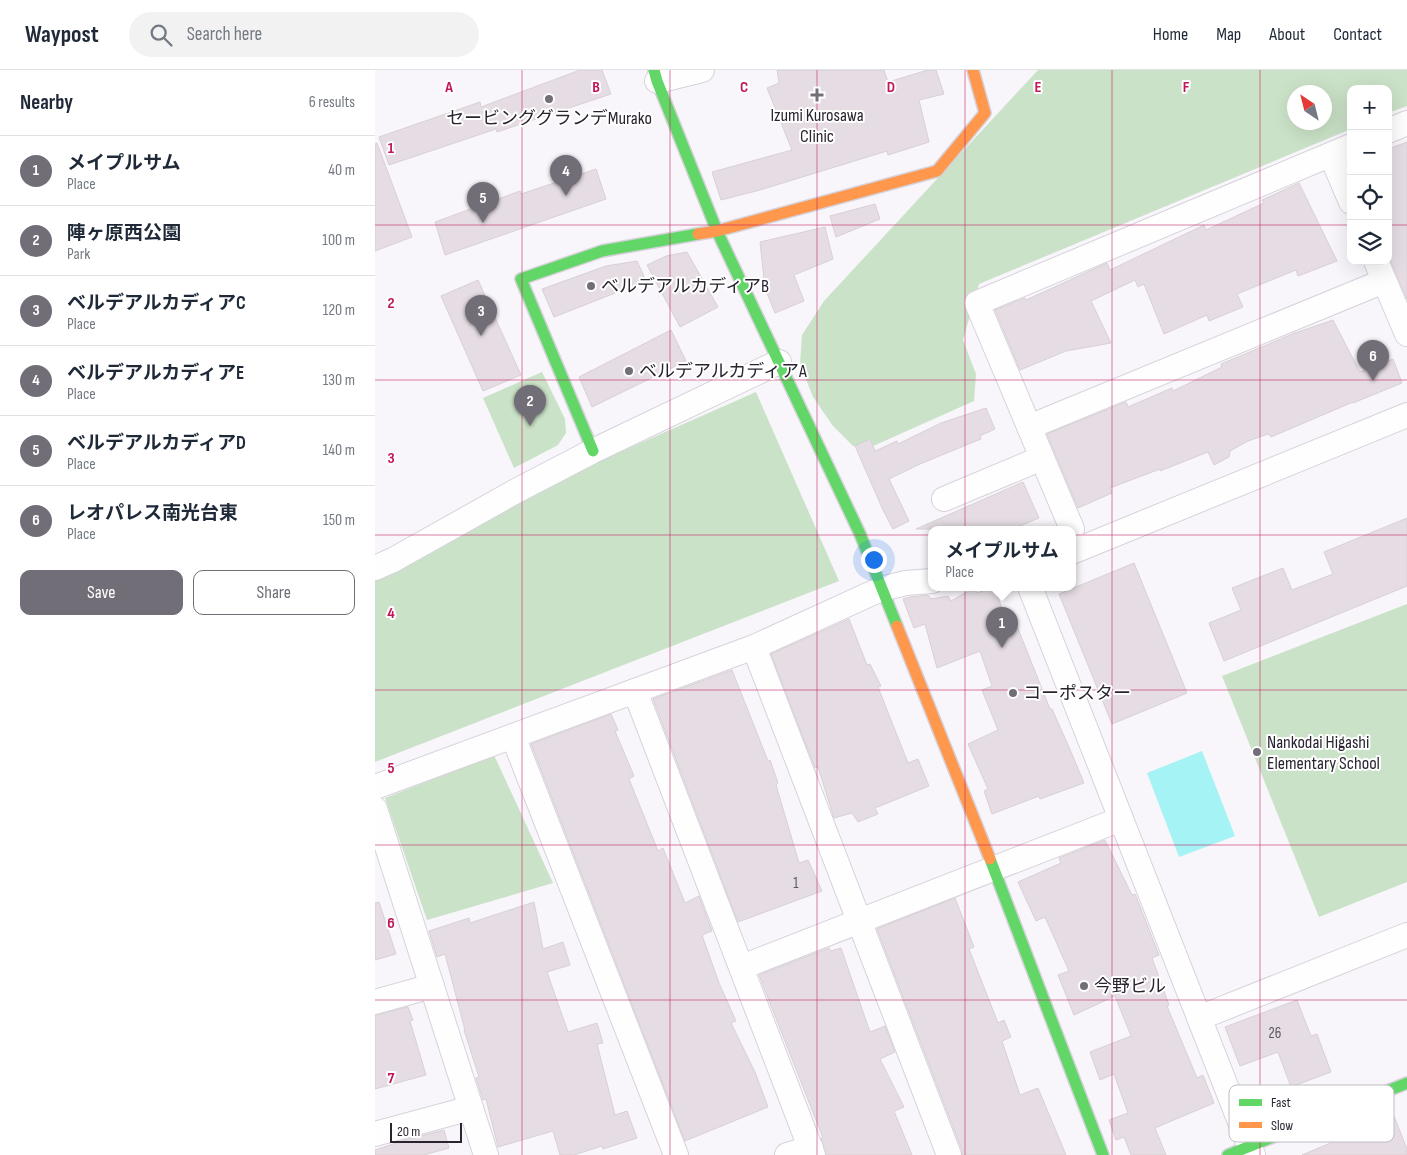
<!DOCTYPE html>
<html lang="en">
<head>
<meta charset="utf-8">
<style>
  body { margin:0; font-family:"Sofia Sans Condensed","Noto Sans JP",sans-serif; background:#f2f2f3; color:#1f2937 }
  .controls { position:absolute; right:15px; top:15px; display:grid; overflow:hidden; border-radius:10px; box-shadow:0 5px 20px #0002 }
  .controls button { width:45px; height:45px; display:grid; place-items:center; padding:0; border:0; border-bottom:1px solid #e0e1e3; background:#fff; color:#1f2937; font:25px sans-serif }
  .compass { position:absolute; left:912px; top:15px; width:45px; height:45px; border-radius:50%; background:#fff; box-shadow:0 5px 20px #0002; rotate:325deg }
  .scale { position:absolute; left:15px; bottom:12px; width:72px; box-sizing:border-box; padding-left:5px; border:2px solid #2a2431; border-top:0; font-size:14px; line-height:18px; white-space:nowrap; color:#2a2431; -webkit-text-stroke:4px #fff; paint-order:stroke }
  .you { position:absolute; left:498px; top:489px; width:18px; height:18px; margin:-12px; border:4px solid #fff; border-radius:50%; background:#1a73e8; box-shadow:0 0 0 8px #1a73e833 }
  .badge { display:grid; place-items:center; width:32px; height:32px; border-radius:50%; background:#726e78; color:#fff; font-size:16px; font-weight:700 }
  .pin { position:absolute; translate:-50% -41px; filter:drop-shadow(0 1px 2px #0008) }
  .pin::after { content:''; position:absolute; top:26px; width:18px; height:15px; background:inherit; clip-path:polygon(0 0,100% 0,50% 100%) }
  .popup { position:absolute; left:553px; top:456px; width:148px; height:65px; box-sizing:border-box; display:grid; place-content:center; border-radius:10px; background:#fff; filter:drop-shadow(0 1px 4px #0005); font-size:16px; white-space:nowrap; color:#747a83 }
  .popup b { font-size:19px; color:#1f2937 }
  .popup::after { content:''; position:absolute; left:50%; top:100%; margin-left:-10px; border:10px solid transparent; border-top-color:#fff }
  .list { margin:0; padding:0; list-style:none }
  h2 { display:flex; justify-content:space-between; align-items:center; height:65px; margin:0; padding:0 20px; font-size:21px }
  h2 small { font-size:16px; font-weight:400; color:#747a83 }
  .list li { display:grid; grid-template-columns:32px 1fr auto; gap:15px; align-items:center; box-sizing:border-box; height:70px; padding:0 20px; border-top:1px solid #e0e1e3 }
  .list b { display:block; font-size:19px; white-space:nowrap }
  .list p { margin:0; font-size:16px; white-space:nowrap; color:#747a83 }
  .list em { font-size:16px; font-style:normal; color:#747a83 }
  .actions { display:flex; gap:10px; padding:15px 20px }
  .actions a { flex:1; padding:11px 0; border:1px solid #726e78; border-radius:10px; text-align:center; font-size:18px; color:#726e78 }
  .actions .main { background:#726e78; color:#fff }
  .icon { flex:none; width:28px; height:28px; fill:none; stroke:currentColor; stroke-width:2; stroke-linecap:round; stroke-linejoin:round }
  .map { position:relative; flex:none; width:1032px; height:1085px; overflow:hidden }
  header { display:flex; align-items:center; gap:30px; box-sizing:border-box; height:70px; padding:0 25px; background:#fff; border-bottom:1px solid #e0e1e3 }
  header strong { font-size:24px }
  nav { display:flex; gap:28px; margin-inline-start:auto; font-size:18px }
  .search { width:350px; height:45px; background:#f2f2f3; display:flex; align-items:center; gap:12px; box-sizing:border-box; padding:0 18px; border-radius:28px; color:#747a83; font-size:19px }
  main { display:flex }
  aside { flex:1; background:#fff }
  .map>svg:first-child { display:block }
</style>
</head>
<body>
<header>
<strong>Waypost</strong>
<div class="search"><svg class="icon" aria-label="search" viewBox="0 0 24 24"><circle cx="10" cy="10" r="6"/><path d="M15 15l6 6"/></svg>Search here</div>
<nav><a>Home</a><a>Map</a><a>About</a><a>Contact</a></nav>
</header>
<main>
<aside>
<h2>Nearby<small>6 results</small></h2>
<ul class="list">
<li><span class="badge">1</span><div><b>メイプルサム</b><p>Place</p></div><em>40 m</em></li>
<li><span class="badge">2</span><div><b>陣ヶ原西公園</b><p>Park</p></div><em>100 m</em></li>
<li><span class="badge">3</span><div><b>ベルデアルカディアC</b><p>Place</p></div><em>120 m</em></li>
<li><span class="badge">4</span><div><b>ベルデアルカディアE</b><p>Place</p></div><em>130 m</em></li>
<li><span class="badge">5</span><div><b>ベルデアルカディアD</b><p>Place</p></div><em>140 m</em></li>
<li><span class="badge">6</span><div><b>レオパレス南光台東</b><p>Place</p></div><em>150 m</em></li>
</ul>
<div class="actions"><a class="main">Save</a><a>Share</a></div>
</aside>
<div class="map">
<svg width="1032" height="1085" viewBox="0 0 1032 1085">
  <rect width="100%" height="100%" fill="#f8f6fb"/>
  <!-- green -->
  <g fill="#cae2c7" fill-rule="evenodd">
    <path d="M 663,0 L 1032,0 L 1032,36 L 1013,43 L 1013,19 L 976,19 L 976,59 L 604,214 L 588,270 L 601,304 L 599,331 L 496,377 L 478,376 L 458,356 L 438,327 L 425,294 L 427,265 L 449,231 ZM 919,22 L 949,22 L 949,52 L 919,52 Z"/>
    <path d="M 167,302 L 190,349 L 191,363 L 183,375 L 139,398 L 108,328 Z"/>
    <path d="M 381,322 L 464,511 L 0,692 L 0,505 L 118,447 L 229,389 Z"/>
    <path d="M 1032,534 L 1032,812 L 944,847 L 847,606 Z"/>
    <path d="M 119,685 L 178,813 L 52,850 L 10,728 Z"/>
  </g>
  <!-- water -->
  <path fill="#a5f3f5" d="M 827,681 L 860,766 L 804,787 L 772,703 Z"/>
  <!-- building -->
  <g fill="#e5dde3" stroke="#d8d0d5">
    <path d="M 205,0 L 227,0 L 236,24 L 122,62 L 121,59 L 14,95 L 4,67 L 105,32 L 106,37 Z"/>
    <path d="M 402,0 L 509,0 L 513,12 L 553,0 L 561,0 L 569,24 L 544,30 L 554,72 L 513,85 L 512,81 L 385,120 L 346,130 L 337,102 L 417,80 L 392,18 L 404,13 Z"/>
    <path d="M 1032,72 L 1032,229 L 1013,185 L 1013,79 Z"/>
    <path d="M 2,73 L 37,167 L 0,181 L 0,74 Z"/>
    <path d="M 221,99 L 231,129 L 70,185 L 60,152 L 145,121 L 146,124 Z"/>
    <path d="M 924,113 L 962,191 L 923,206 L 921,200 L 862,224 L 868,237 L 834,251 L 832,245 L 789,264 L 769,214 L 763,217 L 760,210 L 716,231 L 736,273 L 691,281 L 645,300 L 620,240 L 650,228 L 651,230 L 732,193 L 735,200 L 829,155 L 831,160 L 889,133 L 887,130 Z"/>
    <path d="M 500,134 L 505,149 L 461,167 L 455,146 Z"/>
    <path d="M 450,157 L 458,189 L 419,205 L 429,231 L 400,243 L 390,218 L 385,172 Z"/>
    <path d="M 312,182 L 343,237 L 305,257 L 272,195 L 291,186 Z"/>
    <path d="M 262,191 L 271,211 L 179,247 L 167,219 L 231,196 Z"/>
    <path d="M 103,210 L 146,305 L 108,321 L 66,226 Z"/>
    <path d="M 958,250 L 985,302 L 1018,289 L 1027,313 L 978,333 L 978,332 L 896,367 L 893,364 L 873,371 L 855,381 L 854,387 L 839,395 L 833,382 L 785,401 L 785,399 L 735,418 L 737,423 L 703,438 L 672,364 L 751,332 L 753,337 L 797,318 L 798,321 L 847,297 L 846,294 L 920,263 Z"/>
    <path d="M 296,260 L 311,291 L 217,337 L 204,307 Z"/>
    <path d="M 611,338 L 620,359 L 605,366 L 606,369 L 545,394 L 514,409 L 534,451 L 518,459 L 508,440 L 480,376 L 495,369 L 500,381 L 522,371 L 523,374 L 566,353 Z"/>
    <path d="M 648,412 L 664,448 L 638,459 L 541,459 Z"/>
    <path d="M 1032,448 L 1032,516 L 849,591 L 834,553 L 866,540 L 857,518 L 908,498 L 917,520 L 958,504 L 949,482 Z"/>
    <path d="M 759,493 L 812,623 L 737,654 L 684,524 Z"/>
    <path d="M 620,517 L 632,555 L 640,551 L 675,639 L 677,639 L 697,684 L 709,713 L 665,729 L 664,726 L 617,744 L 609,721 L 613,719 L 593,674 L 623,660 L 607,620 L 617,616 L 605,581 L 562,598 L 550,554 L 539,558 L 528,529 L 535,527 L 553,525 L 556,529 L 573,526 L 576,531 L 599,518 L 602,523 Z"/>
    <path d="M 474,549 L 492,595 L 495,594 L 506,616 L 503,617 L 533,693 L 543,689 L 554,716 L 500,738 L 503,744 L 483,752 L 477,743 L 459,748 L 443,697 L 440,698 L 396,584 Z"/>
    <path d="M 357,600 L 393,691 L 395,690 L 403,713 L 401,715 L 424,793 L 433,790 L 447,821 L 363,852 L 278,629 Z"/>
    <path d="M 236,644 L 243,660 L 240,661 L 259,706 L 254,709 L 283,781 L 288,778 L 310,833 L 324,826 L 337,861 L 327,865 L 344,913 L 361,951 L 356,953 L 380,1002 L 393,1037 L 310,1071 L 156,674 Z"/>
    <path d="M 730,770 L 757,825 L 760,824 L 784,885 L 777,888 L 794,935 L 792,936 L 822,1008 L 828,1005 L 839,1033 L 780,1058 L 791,1085 L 756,1085 L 749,1067 L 741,1070 L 734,1050 L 753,1043 L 739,1004 L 725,1010 L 715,982 L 756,966 L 740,926 L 699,945 L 683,905 L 694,901 L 670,847 L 661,851 L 643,812 L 686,793 L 684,788 Z"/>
    <path d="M 580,828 L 599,877 L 594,879 L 623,953 L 629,950 L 636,967 L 627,971 L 645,1025 L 663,1018 L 691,1085 L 587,1085 L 587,1080 L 502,859 Z"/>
    <path d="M 4,832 L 21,884 L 0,890 L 0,833 Z"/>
    <path d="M 159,832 L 168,879 L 188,872 L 195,895 L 172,902 L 193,962 L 222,953 L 228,973 L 222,974 L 240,1045 L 252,1041 L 262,1068 L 228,1079 L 227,1076 L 199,1085 L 185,1085 L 178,1061 L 123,1077 L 111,1029 L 108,1030 L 101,1008 L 104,1007 L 89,960 L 90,960 L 70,884 L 62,887 L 54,861 L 94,848 L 95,853 Z"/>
    <path d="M 454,878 L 456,881 L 466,878 L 495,962 L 510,956 L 520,982 L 505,989 L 529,1037 L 519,1041 L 537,1085 L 451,1085 L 446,1068 L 448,1068 L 384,905 Z"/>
    <path d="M 922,930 L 936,966 L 942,964 L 956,1002 L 916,1017 L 903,982 L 865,996 L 850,957 Z"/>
    <path d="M 33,937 L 38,950 L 35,951 L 51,1005 L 0,1019 L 0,945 Z"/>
    <path d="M 1019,1046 L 1032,1079 L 1032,1085 L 927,1085 Z"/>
    <path d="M 69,1060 L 74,1078 L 49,1085 L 0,1085 L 0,1080 L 30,1070 Z"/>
  </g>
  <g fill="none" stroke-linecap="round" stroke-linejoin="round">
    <defs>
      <g id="street">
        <path d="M 282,11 L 327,0"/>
        <path d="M 1013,61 L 1032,53"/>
        <path d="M 956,85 L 976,132"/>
        <path d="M 1001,191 L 1032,264"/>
        <path d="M 654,357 L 1009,211"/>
        <path d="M 569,429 L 667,388"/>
        <path d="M 697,459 L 602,233 L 976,76"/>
        <path d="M 697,482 L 1032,345"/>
        <path d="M 0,498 L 18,490 L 141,421 L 218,381 L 404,292"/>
        <path d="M 655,517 L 878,1085"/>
        <path d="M 379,577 L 574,1085"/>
        <path d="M 260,621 L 438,1085"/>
        <path d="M 138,666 L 301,1085"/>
        <path d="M 0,717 L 379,577 L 506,519 L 531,513 L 557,511"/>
        <path d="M 0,739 L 111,1085"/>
        <path d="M 367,897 L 746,749"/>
        <path d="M 0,932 L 57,916"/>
        <path d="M 824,948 L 1032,865"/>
        <path d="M 0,1064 L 96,1038"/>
        <path d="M 412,1085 L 436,1078"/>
      </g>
      <g id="fast">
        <path d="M 279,0 L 282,11 L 342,161 L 485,464 L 522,556"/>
        <path d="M 218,381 L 146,209 L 227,181 L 323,164"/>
        <path d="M 615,789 L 728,1085"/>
        <path d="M 853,1085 L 1032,1013"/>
      </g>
      <g id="slow">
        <path d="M 323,164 L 342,161 L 562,101 L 610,43 L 598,0"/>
        <path d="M 522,556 L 615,789"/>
      </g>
    </defs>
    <!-- street casing -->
    <use href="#street" stroke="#d6d2db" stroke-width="26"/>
    <!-- fast casing -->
    <use href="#fast" stroke="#d6d2db" stroke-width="14"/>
    <!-- slow casing -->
    <use href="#slow" stroke="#d6d2db" stroke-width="14"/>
    <!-- street -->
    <use href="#street" stroke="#fefefe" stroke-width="24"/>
    <!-- fast -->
    <use href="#fast" stroke="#63d668" stroke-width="11"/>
    <!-- slow -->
    <use href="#slow" stroke="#ff974d" stroke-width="11"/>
  </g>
  <!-- grid -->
  <path fill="none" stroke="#c2185b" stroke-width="1" stroke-opacity="0.55" d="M 147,0 L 147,1085M 295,0 L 295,1085M 442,0 L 442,1085M 590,0 L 590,1085M 737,0 L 737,1085M 885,0 L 885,1085M 0,155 L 976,155M 1013,155 L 1032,155M 0,310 L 1032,310M 0,465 L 1032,465M 0,620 L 1032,620M 0,775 L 1032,775M 0,930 L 1032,930"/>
  <!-- markers -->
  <g fill="#726e78" stroke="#fff" stroke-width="2">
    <path d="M439.5 17.5h5v5h5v5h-5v5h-5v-5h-5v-5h5z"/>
    <circle cx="174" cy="29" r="5"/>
    <circle cx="216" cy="216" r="5"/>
    <circle cx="254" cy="301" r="5"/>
    <circle cx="638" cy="623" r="5"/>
    <circle cx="882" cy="682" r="5"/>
    <circle cx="709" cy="916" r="5"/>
  </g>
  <g text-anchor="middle" stroke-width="4" stroke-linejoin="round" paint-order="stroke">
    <!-- number labels -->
    <g font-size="15" fill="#5c5560">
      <text x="421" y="818">1</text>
      <text x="900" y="968">26</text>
    </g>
    <!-- poi labels -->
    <g font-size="18" fill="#2a2431" stroke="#fff" text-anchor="start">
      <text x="442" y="51" text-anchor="middle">Izumi Kurosawa<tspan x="442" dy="21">Clinic</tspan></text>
      <text x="174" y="54" text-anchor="middle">セービンググランデMurako</text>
      <text x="226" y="222">ベルデアルカディアB</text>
      <text x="264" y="307">ベルデアルカディアA</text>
      <text x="648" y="629">コーポスター</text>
      <text x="892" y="678">Nankodai Higashi<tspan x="892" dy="21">Elementary School</tspan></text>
      <text x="719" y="922">今野ビル</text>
    </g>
  </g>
  <!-- legend -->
  <rect x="854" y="1015" width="165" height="57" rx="8" fill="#fff" stroke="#bfbdc1" stroke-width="1"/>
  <rect x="864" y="1029" width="23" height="7" fill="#63d668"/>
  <rect x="864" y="1052" width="23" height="6" fill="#ff974d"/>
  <g font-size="14" fill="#2a2431">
    <text x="896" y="1037">Fast</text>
    <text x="896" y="1060">Slow</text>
  </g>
  <g font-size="16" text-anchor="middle" font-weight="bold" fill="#c2185b" stroke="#fff" stroke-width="4" stroke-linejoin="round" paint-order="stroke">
    <text x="74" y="22">A</text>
    <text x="221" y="22">B</text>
    <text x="369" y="22">C</text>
    <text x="516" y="22">D</text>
    <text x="663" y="22">E</text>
    <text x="811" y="22">F</text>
    <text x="16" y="83">1</text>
    <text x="16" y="238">2</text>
    <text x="16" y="393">3</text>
    <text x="16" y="548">4</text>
    <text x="16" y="703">5</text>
    <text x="16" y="858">6</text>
    <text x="16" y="1013">7</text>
  </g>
</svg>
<div class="controls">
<button>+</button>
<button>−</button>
<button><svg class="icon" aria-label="locate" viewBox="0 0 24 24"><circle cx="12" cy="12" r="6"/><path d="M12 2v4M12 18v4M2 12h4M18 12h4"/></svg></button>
<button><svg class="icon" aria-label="layers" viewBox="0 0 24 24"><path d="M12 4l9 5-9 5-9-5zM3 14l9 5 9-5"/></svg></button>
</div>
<svg class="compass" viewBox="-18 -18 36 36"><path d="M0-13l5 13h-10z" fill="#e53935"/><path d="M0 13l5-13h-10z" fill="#747a83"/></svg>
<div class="scale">20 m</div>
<div class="you"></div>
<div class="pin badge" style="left:627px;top:578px">1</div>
<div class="popup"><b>メイプルサム</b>Place</div>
<div class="pin badge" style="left:155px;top:356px">2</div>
<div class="pin badge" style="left:106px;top:266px">3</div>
<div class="pin badge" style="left:191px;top:126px">4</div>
<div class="pin badge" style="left:108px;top:153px">5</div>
<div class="pin badge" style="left:998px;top:311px">6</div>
</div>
</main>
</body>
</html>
